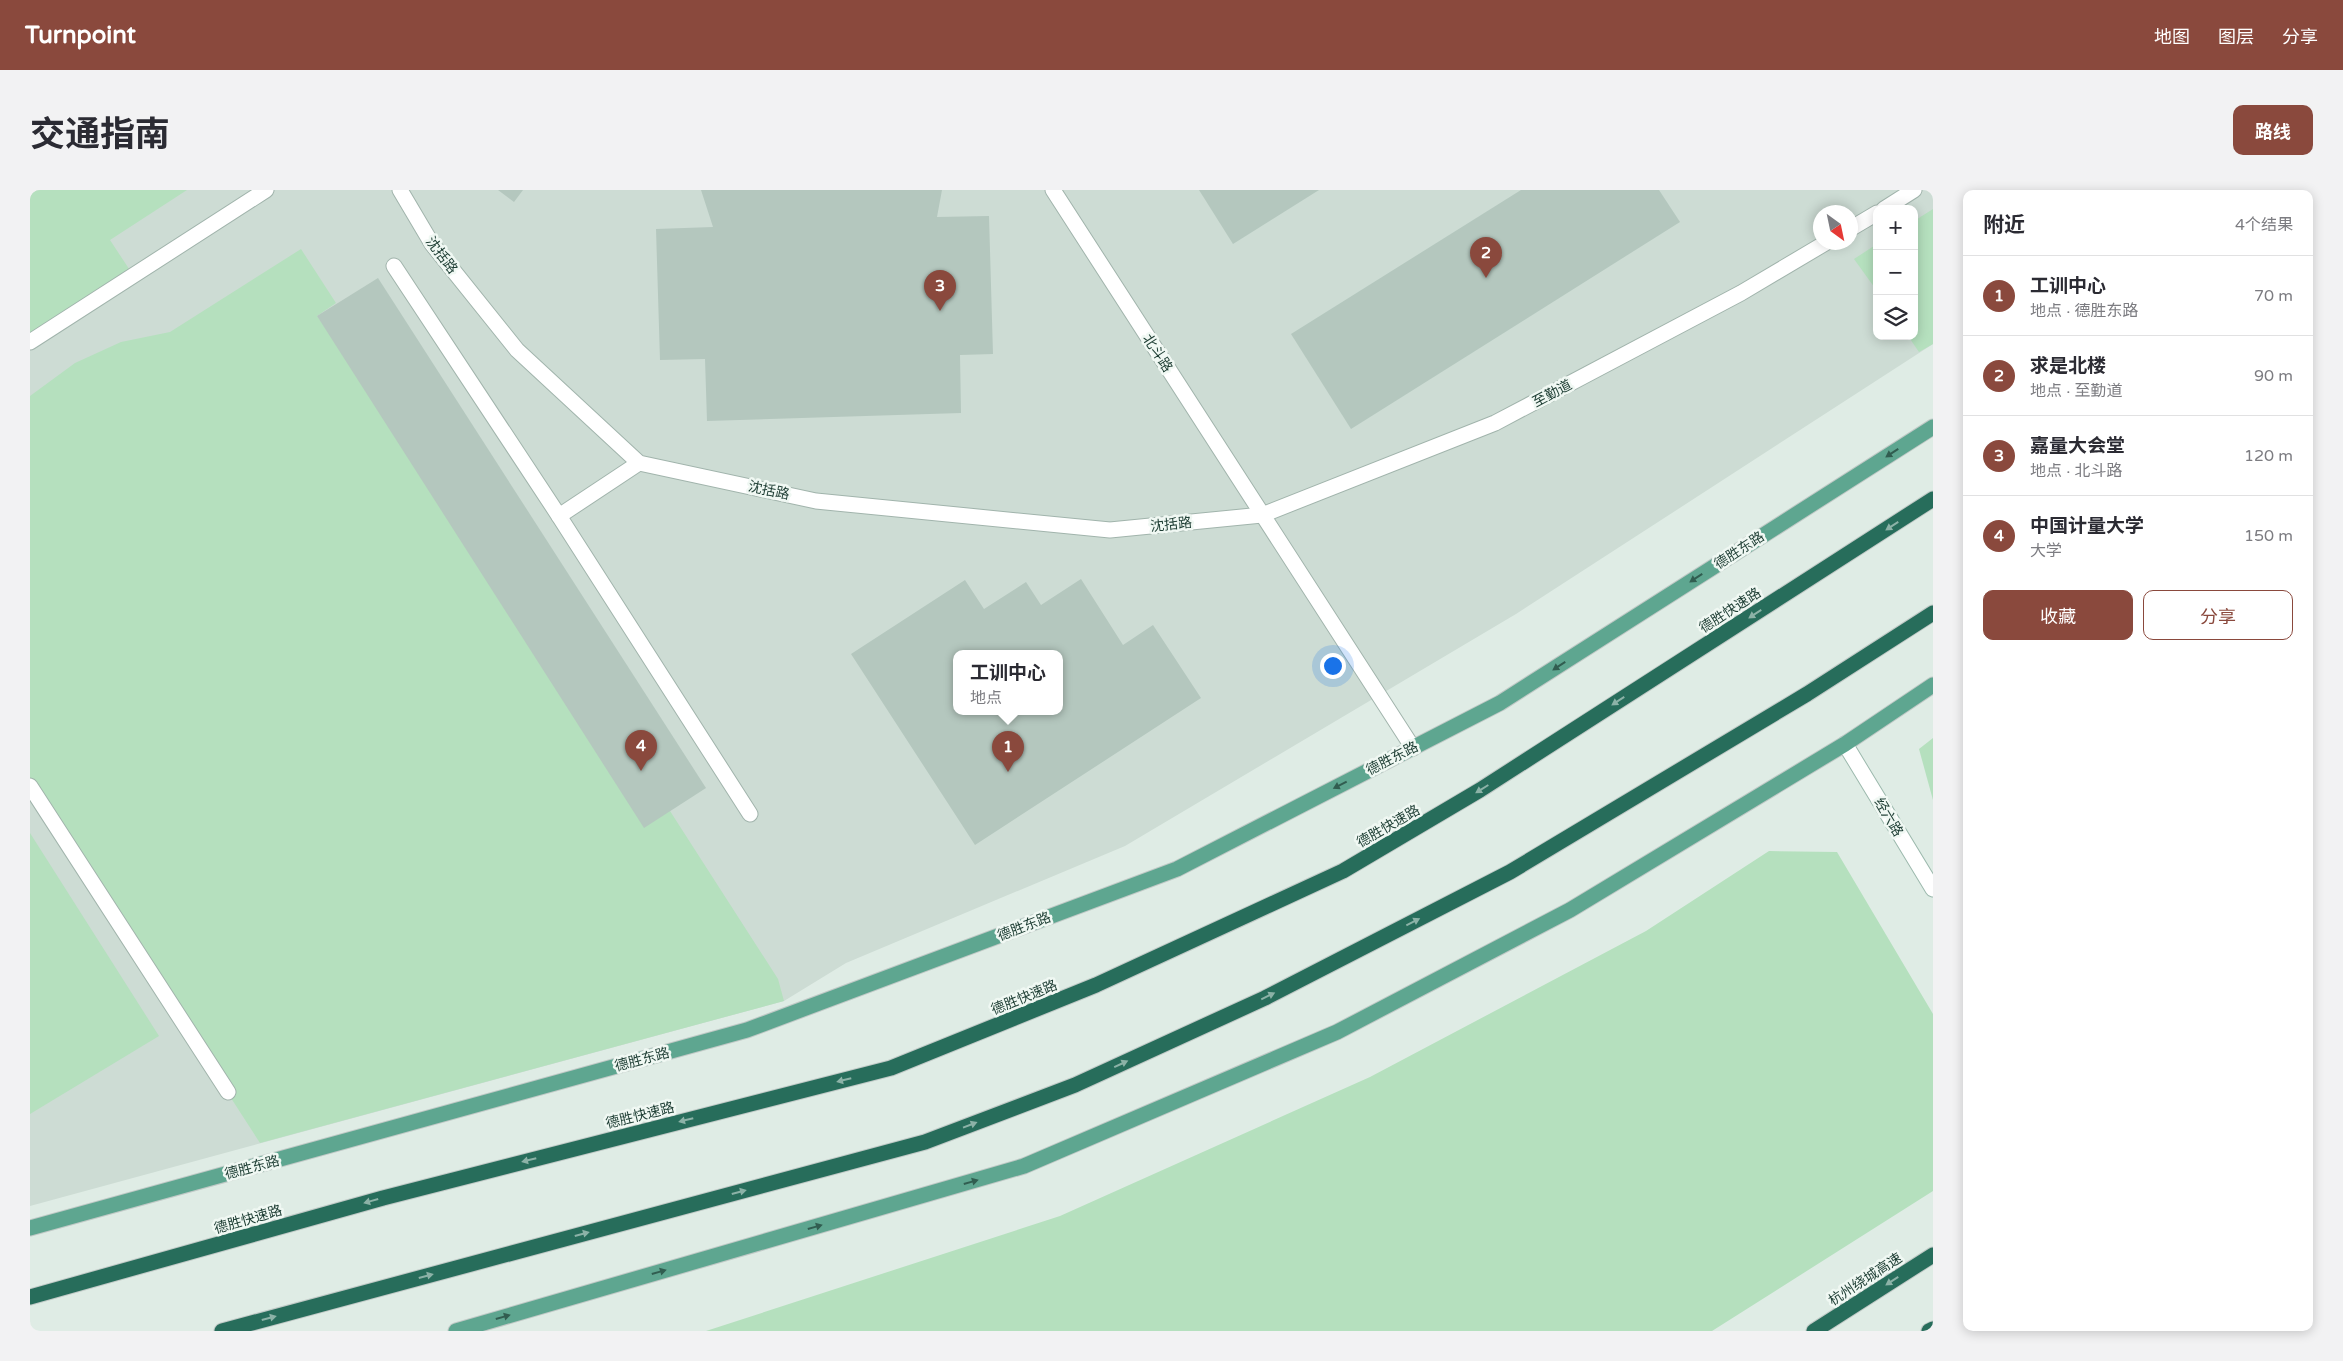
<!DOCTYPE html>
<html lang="zh">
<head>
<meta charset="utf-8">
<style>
  body { margin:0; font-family:"Varela Round","Noto Sans SC",sans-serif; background:#f2f2f3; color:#2b2b33 }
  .controls { position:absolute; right:15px; top:15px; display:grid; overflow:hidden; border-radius:10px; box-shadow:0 2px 12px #0003 }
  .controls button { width:45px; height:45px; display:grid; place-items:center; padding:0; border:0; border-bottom:1px solid #e1e1e2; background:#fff; color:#2b2b33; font:25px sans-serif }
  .compass { position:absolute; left:1783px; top:15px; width:45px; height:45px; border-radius:50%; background:#fff; box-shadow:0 2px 12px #0003; rotate:147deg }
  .you { position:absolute; left:1302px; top:475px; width:18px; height:18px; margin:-12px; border:4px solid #fff; border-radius:50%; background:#1a73e8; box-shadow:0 0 0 8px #1a73e833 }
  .badge { display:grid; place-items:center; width:32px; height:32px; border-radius:50%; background:#8a493d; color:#fff; font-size:16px; font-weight:700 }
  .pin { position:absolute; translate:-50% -41px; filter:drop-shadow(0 1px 2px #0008) }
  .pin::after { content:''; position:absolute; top:26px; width:18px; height:15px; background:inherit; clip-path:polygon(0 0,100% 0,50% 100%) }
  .popup { position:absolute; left:923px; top:460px; width:110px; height:65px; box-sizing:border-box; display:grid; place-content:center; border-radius:10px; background:#fff; filter:drop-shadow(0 1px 4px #0005); font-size:16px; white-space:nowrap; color:#7c7c81 }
  .popup b { font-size:19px; color:#2b2b33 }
  .popup::after { content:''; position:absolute; left:50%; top:100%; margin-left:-10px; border:10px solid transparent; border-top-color:#fff }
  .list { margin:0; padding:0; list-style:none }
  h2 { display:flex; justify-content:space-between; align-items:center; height:65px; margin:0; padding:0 20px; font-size:21px }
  h2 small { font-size:16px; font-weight:400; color:#7c7c81 }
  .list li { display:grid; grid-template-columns:32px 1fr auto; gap:15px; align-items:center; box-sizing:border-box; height:80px; padding:0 20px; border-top:1px solid #e1e1e2 }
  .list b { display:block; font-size:19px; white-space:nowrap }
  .list p { margin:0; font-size:16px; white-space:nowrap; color:#7c7c81 }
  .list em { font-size:16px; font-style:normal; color:#7c7c81 }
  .actions { display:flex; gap:10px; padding:15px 20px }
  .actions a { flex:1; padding:11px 0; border:1px solid #8a493d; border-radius:10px; text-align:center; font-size:18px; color:#8a493d }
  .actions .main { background:#8a493d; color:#fff }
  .icon { flex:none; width:28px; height:28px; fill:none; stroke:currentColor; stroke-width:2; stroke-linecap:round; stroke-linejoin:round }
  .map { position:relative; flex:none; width:1903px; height:1141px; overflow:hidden; border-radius:10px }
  header { display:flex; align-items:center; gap:30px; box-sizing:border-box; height:70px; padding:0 25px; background:#8a493d; color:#fff }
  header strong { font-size:24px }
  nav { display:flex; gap:28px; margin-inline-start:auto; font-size:18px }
  .intro { display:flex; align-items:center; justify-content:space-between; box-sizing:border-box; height:120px; padding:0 30px }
  h1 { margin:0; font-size:35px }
  .button { padding:12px 22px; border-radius:10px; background:#8a493d; color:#fff; font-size:18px; font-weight:700 }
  main { display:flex; gap:30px; padding:0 30px }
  aside { flex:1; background:#fff; border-radius:10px; box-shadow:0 2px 12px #0003 }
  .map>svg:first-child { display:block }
</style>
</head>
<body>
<header>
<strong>Turnpoint</strong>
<nav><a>地图</a><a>图层</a><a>分享</a></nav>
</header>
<div class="intro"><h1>交通指南</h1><a class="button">路线</a></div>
<main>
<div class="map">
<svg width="1903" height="1141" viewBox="0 0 1903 1141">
  <rect width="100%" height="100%" fill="#dfece5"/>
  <!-- built -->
  <path fill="#cddcd4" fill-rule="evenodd" d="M 0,0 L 1903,0 L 1903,154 L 1486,424 L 1095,656 L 816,773 L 754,811 L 0,1016 ZM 1847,19 L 1884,19 L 1884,146 L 1847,146 ZM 1790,22 L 1820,22 L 1820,52 L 1790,52 ZM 927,463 L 1029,463 L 1029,521 L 927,521 Z"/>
  <!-- green -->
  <g fill="#b5e0be">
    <path d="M 0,0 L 157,0 L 80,50 L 103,85 L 0,152 Z"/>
    <path d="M 1903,19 L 1903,154 L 1889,162 L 1878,146 L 1884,146 L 1884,31 Z"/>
    <path d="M 1847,54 L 1847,101 L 1824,69 Z"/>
    <path d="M 271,59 L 306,113 L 287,126 L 640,621 L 748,789 L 754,811 L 230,953 L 0,597 L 0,206 L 45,173 L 91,152 L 140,142 Z"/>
    <path d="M 1903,548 L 1903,610 L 1889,559 Z"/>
    <path d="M 0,643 L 129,846 L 0,924 Z"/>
    <path d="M 1739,661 L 1807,662 L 1903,824 L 1903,1001 L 1682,1141 L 676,1141 L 1030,1026 L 1340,887 L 1616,741 Z"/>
  </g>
  <!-- building -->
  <g fill="#b4c7be" fill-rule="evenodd">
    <path d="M 468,0 L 493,0 L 484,12 Z"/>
    <path d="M 671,0 L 912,0 L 907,27 L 959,26 L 963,164 L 930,165 L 931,223 L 677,231 L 675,169 L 630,170 L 626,39 L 683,37 Z"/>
    <path d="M 1169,0 L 1289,0 L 1203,54 Z"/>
    <path d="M 1491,0 L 1629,0 L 1650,32 L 1321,239 L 1261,144 Z"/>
    <path d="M 348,88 L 676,598 L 614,638 L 287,126 Z"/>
    <path d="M 1051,389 L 1093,455 L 1123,435 L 1171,508 L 945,655 L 821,464 L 935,390 L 954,419 L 996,392 L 1011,415 ZM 927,463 L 1029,463 L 1029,521 L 927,521 Z"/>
  </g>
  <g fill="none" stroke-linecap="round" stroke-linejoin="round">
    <defs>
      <g id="lane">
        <path d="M 364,76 L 529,326 L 720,624"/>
        <path d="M 0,152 L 236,0"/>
        <path d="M 529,326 L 609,273"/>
        <path d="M 0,596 L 198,902"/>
      </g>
      <g id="street">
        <path d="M 370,0 L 402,54 L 487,160 L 609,273 L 786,311 L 1080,340 L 1232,325 L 1465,233 L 1711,103 L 1797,52"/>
        <path d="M 1023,0 L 1383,558"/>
        <path d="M 1854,19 L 1884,0"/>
        <path d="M 1820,39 L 1847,23"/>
      </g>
      <path id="secondary" d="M 1815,554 L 1903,699"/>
      <g id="primary">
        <path d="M 0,1038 L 717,840 L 1147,679 L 1470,513 L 1903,237"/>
        <path d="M 426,1141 L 994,976 L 1307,842 L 1540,720 L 1815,554 L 1903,495"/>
      </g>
      <g id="highway">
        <path d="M 0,1107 L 353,1008 L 861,878 L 1066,795 L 1313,681 L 1450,600 L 1903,309"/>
        <path d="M 192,1141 L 895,952 L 1045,895 L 1235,808 L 1480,682 L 1777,504 L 1903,423"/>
        <path d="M 1784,1141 L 1903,1065"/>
        <path d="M 1899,1141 L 1903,1139"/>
      </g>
    </defs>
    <!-- lane casing -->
    <use href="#lane" stroke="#a1b4ac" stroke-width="17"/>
    <!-- street casing -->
    <use href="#street" stroke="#a1b4ac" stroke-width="17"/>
    <!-- secondary casing -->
    <use href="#secondary" stroke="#9cb9ad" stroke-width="17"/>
    <!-- primary casing -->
    <use href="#primary" stroke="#c0c9c6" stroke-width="17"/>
    <!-- highway casing -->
    <use href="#highway" stroke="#c0c9c6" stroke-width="17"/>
    <!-- lane -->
    <use href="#lane" stroke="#fff" stroke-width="15"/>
    <!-- street -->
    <use href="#street" stroke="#fff" stroke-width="15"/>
    <!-- secondary -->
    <use href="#secondary" stroke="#fff" stroke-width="15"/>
    <!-- primary -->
    <use href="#primary" stroke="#5ea690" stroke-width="15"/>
    <!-- highway -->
    <use href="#highway" stroke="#276d5b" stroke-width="15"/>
  </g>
  <!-- one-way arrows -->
  <defs><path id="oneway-solid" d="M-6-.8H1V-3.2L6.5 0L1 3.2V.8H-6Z" transform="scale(1.25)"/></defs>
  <g fill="#315d50">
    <use href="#oneway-solid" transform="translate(1862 263) rotate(147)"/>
    <use href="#oneway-solid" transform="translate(1666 388) rotate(147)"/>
    <use href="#oneway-solid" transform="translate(1529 476) rotate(147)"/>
    <use href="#oneway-solid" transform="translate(1310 595) rotate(153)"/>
    <use href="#oneway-solid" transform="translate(941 992) rotate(-16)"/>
    <use href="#oneway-solid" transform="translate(785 1037) rotate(-16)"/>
    <use href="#oneway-solid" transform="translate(629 1082) rotate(-16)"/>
    <use href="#oneway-solid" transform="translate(473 1127) rotate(-16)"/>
  </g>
  <g fill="#8cb2a7">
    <use href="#oneway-solid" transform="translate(1862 336) rotate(147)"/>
    <use href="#oneway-solid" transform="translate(1725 424) rotate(147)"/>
    <use href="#oneway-solid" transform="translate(1588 511) rotate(147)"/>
    <use href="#oneway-solid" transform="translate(1452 599) rotate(148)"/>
    <use href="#oneway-solid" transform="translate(1383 732) rotate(-27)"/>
    <use href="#oneway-solid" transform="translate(1238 806) rotate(-26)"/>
    <use href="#oneway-solid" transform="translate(1091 874) rotate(-25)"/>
    <use href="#oneway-solid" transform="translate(814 890) rotate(166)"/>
    <use href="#oneway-solid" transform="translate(656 930) rotate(166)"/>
    <use href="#oneway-solid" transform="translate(940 935) rotate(-21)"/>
    <use href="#oneway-solid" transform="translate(499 970) rotate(166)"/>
    <use href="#oneway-solid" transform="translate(709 1002) rotate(-15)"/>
    <use href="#oneway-solid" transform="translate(341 1011) rotate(164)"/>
    <use href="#oneway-solid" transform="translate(552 1044) rotate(-15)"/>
    <use href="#oneway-solid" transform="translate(396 1086) rotate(-15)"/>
    <use href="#oneway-solid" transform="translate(1862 1091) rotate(147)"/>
    <use href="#oneway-solid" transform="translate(239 1128) rotate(-15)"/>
  </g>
  <g text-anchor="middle" stroke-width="5" stroke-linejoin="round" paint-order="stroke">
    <!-- street labels -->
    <g font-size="14" fill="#1e3e34" stroke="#f0f8f3">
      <text transform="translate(412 65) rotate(53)" y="5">沈括路</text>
      <text transform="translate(1128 163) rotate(57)" y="5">北斗路</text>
      <text transform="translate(1522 203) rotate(-28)" y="5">至勤道</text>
      <text transform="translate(739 300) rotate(12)" y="5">沈括路</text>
      <text transform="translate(1141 334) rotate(-6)" y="5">沈括路</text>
      <text transform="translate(1709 360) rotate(-33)" y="5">德胜东路</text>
      <text transform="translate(1700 420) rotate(-33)" y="5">德胜快速路</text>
      <text transform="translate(1362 568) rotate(-27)" y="5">德胜东路</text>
      <text transform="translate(1859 627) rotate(59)" y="5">经六路</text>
      <text transform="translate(1358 636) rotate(-30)" y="5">德胜快速路</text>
      <text transform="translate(994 736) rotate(-21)" y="5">德胜东路</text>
      <text transform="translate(994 807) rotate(-22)" y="5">德胜快速路</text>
      <text transform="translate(612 869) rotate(-15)" y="5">德胜东路</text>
      <text transform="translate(610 925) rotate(-14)" y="5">德胜快速路</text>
      <text transform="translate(222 977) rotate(-15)" y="5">德胜东路</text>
      <text transform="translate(218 1029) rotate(-16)" y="5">德胜快速路</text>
      <text transform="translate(1835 1089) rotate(-33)" y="5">杭州绕城高速</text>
    </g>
  </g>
</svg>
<div class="controls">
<button>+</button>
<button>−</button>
<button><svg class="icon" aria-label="layers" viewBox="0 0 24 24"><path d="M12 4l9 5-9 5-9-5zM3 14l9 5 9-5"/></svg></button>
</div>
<svg class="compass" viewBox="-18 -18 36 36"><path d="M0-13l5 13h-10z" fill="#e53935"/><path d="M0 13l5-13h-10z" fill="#7c7c81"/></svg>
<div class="you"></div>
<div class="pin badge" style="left:978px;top:582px">1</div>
<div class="popup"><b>工训中心</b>地点</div>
<div class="pin badge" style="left:1456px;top:88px">2</div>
<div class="pin badge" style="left:910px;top:121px">3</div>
<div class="pin badge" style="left:611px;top:581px">4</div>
</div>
<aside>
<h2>附近<small>4个结果</small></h2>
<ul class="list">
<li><span class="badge">1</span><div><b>工训中心</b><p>地点 · 德胜东路</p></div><em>70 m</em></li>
<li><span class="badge">2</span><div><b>求是北楼</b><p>地点 · 至勤道</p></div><em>90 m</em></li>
<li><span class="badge">3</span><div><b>嘉量大会堂</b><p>地点 · 北斗路</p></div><em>120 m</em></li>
<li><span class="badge">4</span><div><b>中国计量大学</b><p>大学</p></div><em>150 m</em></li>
</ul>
<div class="actions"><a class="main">收藏</a><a>分享</a></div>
</aside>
</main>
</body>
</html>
